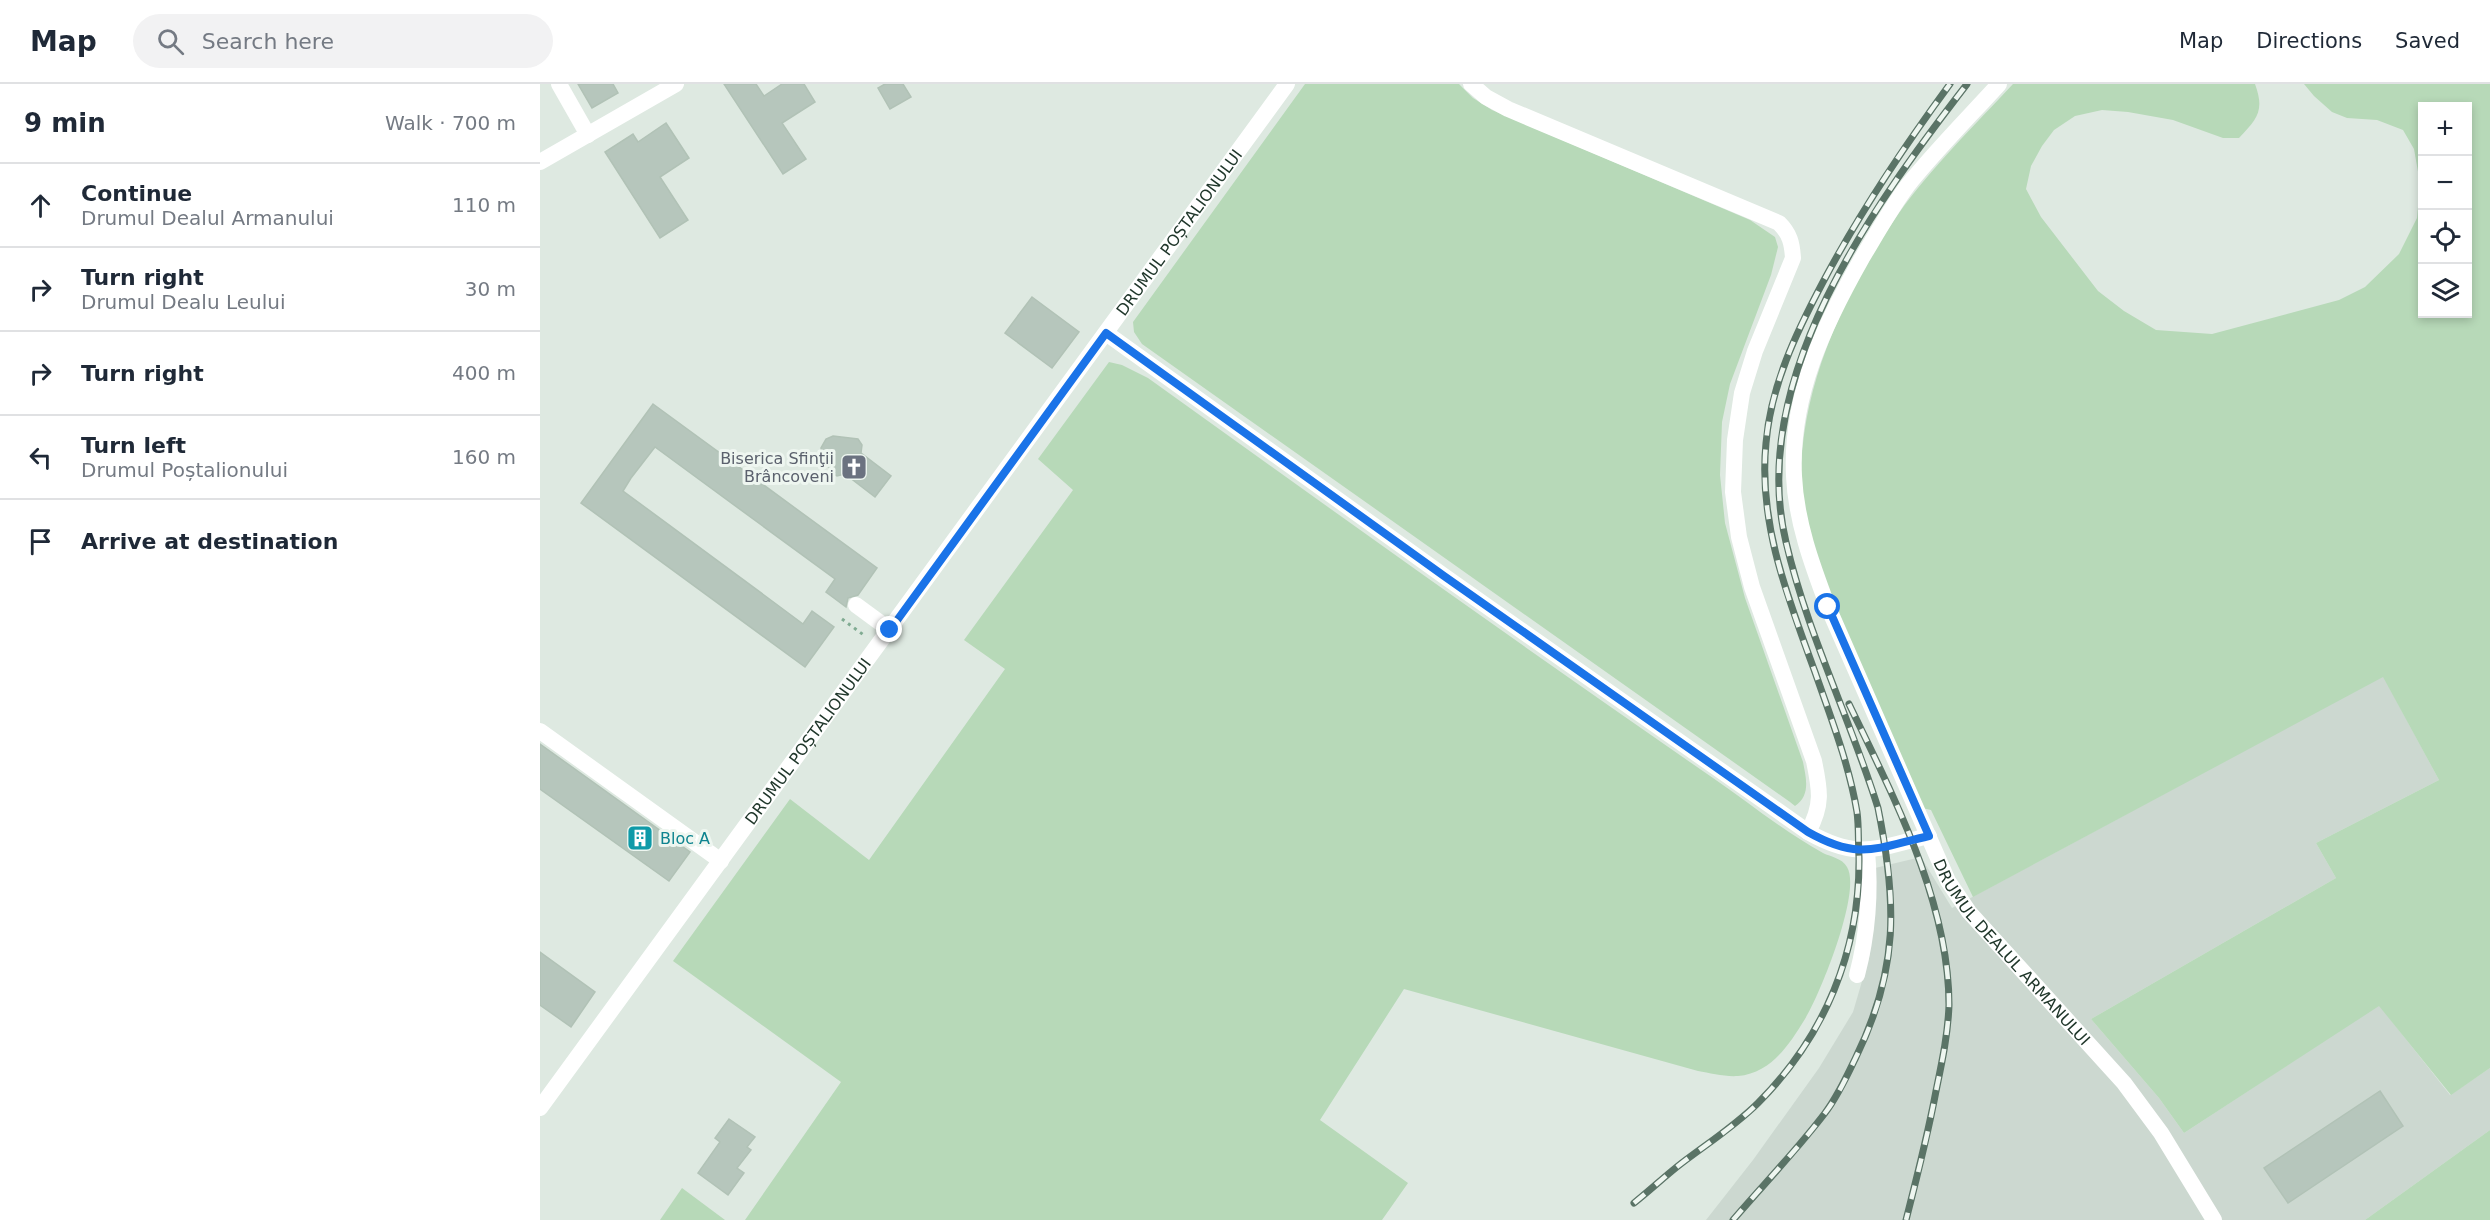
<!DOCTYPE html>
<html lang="en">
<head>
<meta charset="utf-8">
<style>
  body { margin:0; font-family:"DejaVu Sans",sans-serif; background:#f2f2f3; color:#1f2937 }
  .controls { position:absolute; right:18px; top:18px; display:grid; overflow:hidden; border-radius:0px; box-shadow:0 3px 9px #0003 }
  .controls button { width:54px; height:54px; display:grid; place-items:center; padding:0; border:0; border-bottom:2px solid #e0e1e3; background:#fff; color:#1f2937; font:30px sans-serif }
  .stop { position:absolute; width:18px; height:18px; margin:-14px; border:4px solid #1a73e8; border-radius:50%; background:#fff }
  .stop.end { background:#1a73e8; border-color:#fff; box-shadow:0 2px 6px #0008 }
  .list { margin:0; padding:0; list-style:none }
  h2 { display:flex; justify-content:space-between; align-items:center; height:78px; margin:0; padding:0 24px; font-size:26px }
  h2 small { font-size:20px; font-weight:400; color:#747a83 }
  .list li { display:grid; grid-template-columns:39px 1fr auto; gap:18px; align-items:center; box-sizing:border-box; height:84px; padding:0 24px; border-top:2px solid #e0e1e3 }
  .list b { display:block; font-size:22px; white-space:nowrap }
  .list p { margin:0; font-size:20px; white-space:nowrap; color:#747a83 }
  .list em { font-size:20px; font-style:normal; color:#747a83 }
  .icon { flex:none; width:33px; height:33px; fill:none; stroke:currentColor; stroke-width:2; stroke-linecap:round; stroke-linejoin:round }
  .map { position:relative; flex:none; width:1950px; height:1136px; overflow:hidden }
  header { display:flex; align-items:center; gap:36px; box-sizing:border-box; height:84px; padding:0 30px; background:#fff; border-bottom:2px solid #e0e1e3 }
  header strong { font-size:28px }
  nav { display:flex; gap:33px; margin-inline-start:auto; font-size:21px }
  .search { width:420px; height:54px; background:#f2f2f3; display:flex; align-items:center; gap:15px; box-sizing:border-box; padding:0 21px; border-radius:33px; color:#747a83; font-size:22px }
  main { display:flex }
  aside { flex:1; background:#fff }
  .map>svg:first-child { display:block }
</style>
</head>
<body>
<header>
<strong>Map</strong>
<div class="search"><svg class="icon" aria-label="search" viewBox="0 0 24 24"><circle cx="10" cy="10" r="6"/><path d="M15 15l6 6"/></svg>Search here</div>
<nav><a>Map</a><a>Directions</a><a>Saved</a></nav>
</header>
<main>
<aside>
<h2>9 min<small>Walk · 700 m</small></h2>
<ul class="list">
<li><svg class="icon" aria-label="ahead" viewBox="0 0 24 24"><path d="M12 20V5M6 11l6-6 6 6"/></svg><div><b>Continue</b><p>Drumul Dealul Armanului</p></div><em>110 m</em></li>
<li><svg class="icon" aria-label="right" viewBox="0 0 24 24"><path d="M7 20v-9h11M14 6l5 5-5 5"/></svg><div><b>Turn right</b><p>Drumul Dealu Leului</p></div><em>30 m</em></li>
<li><svg class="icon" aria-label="right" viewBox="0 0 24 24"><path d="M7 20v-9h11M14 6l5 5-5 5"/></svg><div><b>Turn right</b></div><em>400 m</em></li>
<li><svg class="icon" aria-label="left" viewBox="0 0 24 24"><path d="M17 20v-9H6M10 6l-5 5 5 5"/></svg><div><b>Turn left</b><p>Drumul Poștalionului</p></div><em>160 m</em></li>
<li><svg class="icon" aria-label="arrive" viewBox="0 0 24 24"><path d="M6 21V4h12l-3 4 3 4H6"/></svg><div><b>Arrive at destination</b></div></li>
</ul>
</aside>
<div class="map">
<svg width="1950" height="1136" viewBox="0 0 1950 1136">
  <rect width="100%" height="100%" fill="#dee9e1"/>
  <!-- built -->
  <path fill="#ccd8d0" d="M 1843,592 L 1899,696 L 1776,759 L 1796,794 L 1551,935 L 1619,1014 L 1644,1049 L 1839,921 L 1910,1011 L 1950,984 L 1950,1046 L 1825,1136 L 1166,1136 L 1213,1076 L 1279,984 L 1313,928 L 1330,870 L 1335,784 L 1381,773 L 1412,824 Z"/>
  <!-- green -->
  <g fill="#b7d9b8" fill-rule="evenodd">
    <path d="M 765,0 L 919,0 L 933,14 L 952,26 L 1210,136 L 1235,153 L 1238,163 L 1231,191 L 1190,300 L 1182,338 L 1180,391 L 1185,439 L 1205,514 L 1263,678 C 1266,694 1271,711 1255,722 L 1250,718 L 602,260 L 594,248 L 593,238 Z"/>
    <path d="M 1473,0 L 1715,0 C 1725,27 1717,35 1699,54 L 1683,54 L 1633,36 L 1588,28 L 1562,26 L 1535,32 L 1514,46 L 1502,62 L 1491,82 L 1486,105 L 1501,133 L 1558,207 L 1584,227 L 1616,246 L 1672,250 L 1799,216 L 1825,203 L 1859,170 L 1877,134 L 1880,99 L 1874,65 L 1863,46 L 1837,36 L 1807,34 L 1792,28 L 1774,12 L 1764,0 L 1950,0 L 1950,984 L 1911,1011 L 1839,922 L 1644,1049 L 1619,1014 L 1551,935 L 1796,794 L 1776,759 L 1899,696 L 1843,593 L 1433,813 L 1391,726 L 1382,724 C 1357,667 1332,610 1308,554 C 1291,517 1270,474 1264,434 C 1248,328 1299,215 1359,129 C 1390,85 1436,40 1473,0 ZM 1882,22 L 1928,22 L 1928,230 L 1882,230 Z"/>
    <path d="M 569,278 L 582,281 L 608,294 C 796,429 983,563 1173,694 C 1208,718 1246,749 1283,769 C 1291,773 1302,774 1307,783 C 1322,807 1280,911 1265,935 C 1249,961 1231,989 1198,992 C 1185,993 1170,989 1158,987 L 864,905 L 780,1036 L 868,1099 L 842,1136 L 205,1136 L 301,998 L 133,877 L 250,715 L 329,776 L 465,585 L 424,556 L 533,406 L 498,375 Z"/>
    <path d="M 1950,1046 L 1950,1136 L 1825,1136 Z"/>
    <path d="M 142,1104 L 185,1136 L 120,1136 Z"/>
  </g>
  <!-- building -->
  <g fill="#b6c6bc" stroke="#b1c2b6" stroke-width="1.5">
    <path d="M 38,0 L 73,0 L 78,9 L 52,24 Z"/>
    <path d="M 184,0 L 216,0 L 224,12 L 242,0 L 264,0 L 275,18 L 242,39 L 266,75 L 243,90 Z"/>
    <path d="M 345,0 L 363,0 L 371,13 L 350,25 L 338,4 Z"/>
    <path d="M 126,39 L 149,74 L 120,93 L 148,136 L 120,154 L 65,68 L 93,50 L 98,58 Z"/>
    <path d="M 492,213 L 539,248 L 512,284 L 465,249 Z"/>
    <path d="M 113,320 L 337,484 L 318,511 L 308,514 L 306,523 L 286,508 L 295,495 L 115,363 L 91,394 L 83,407 L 228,514 L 263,540 L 272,527 L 294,543 L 265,583 L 41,419 Z"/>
    <path d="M 293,352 L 318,355 L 322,361 L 321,369 L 351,392 L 335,413 L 305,390 L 297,392 L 290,388 L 288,378 L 282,371 L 281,364 L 286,355 Z"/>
    <path d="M 0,660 L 150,768 L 129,797 L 0,705 Z"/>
    <path d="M 0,868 L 55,908 L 31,943 L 0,921 Z"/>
    <path d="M 1840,1007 L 1863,1042 L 1748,1119 L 1724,1084 Z"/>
    <path d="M 189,1035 L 215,1053 L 207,1063 L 211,1066 L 197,1084 L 204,1089 L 188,1111 L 158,1089 L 180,1058 L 175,1054 Z"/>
  </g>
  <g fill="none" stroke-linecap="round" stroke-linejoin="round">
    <!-- path -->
    <path stroke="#80ab92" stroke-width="3" stroke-dasharray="3 4.5" stroke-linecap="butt" d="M 302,535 L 325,552"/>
    <!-- minor -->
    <g stroke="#fff" stroke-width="16">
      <path d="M 19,0 L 48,51"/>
      <path d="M 931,0 L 946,13 L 968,25 L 1239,139 C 1250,150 1252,159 1253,174 L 1215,267 L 1202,309 L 1195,356 L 1193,408 L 1199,453 L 1212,503 L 1274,677 C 1280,706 1283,721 1268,748"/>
      <path id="s1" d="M 1459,0 C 1429,33 1396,66 1368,101 C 1351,124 1337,149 1322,174 C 1284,241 1250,312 1254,392 C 1256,437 1272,481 1288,523 L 1408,797 L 1429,828 L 1584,999 L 1621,1049 L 1674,1136"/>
      <path d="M 0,78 L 136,0"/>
      <path d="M 566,249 L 904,492 L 1268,748 C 1319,777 1336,764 1389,752"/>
      <path d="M 316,521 L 350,546"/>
      <path d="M 0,647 L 181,777"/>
      <path d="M 1317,891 C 1328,849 1331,810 1327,767"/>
      <path id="s2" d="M 0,1024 L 747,0"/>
    </g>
    <defs>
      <g id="rail">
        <path d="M 1309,620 C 1353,712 1409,817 1409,921 C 1408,950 1402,978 1396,1007 C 1388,1050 1377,1093 1366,1136"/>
        <path d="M 1094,1119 C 1109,1107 1123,1094 1138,1082 C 1165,1061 1194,1043 1218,1019 C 1285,952 1320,867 1319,773 C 1318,758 1319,743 1317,728 C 1309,680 1291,634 1275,588 C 1248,514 1218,439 1226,359 C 1231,301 1256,249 1283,198 C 1320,128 1363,64 1410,0"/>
        <path d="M 1193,1136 C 1223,1101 1257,1066 1285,1029 C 1298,1012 1307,992 1316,973 C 1359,885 1357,818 1338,724 C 1310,634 1267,549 1246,458 C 1207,295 1333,122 1427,0"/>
      </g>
    </defs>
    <!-- rail casing -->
    <use href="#rail" stroke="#5a7366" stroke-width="7"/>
    <!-- rail -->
    <use href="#rail" stroke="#eef6f0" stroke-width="4.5" stroke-dasharray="14" stroke-linecap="butt"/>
  </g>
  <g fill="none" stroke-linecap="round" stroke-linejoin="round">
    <!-- route -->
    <path stroke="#1a73e8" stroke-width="8" d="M 350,546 L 566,249 L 904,492 L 1268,748 C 1319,777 1336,764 1389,752 L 1288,523"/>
  </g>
  <!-- icons -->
  <defs>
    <symbol id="church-square" viewBox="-11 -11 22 22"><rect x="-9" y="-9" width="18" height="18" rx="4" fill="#6b7280" stroke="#eef6f0"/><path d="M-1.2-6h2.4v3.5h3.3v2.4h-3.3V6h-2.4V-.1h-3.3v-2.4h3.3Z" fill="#fff"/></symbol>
    <symbol id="building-square" viewBox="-11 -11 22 22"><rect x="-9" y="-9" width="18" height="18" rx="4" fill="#0f9aa8" stroke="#eef6f0"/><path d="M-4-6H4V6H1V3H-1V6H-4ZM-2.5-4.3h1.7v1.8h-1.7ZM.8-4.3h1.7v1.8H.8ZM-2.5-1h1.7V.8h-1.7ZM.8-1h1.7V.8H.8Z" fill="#fff"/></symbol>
  </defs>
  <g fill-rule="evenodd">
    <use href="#church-square" x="299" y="368" width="30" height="30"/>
    <use href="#building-square" x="85" y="739" width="30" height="30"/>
  </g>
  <g text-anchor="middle" stroke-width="6" stroke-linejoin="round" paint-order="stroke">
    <!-- street labels -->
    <g font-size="16" fill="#20372b" stroke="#eef6f0">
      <text dy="6" stroke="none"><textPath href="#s2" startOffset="1084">DRUMUL POȘTALIONULUI</textPath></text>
      <text dy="6" stroke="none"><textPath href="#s2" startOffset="454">DRUMUL POȘTALIONULUI</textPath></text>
      <text dy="6" stroke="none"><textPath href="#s1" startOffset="984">DRUMUL DEALUL ARMANULUI</textPath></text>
    </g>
    <!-- worship labels -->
    <g font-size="16" fill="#5b616d" stroke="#eef6f0" text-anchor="end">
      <text x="294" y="380">Biserica Sfinţii<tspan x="294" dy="18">Brâncoveni</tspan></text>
    </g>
    <!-- culture labels -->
    <g font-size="16" fill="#0d838f" stroke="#eef6f0" text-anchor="start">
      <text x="120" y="760">Bloc A</text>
    </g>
  </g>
</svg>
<div class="controls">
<button>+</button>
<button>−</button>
<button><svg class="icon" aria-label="locate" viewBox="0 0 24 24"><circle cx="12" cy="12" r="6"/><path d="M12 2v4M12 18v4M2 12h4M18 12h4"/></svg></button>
<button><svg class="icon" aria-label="layers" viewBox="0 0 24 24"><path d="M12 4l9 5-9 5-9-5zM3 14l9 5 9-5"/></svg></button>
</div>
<div class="stop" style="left:1288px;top:523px"></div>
<div class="stop end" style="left:350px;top:546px"></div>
</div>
</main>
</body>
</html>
